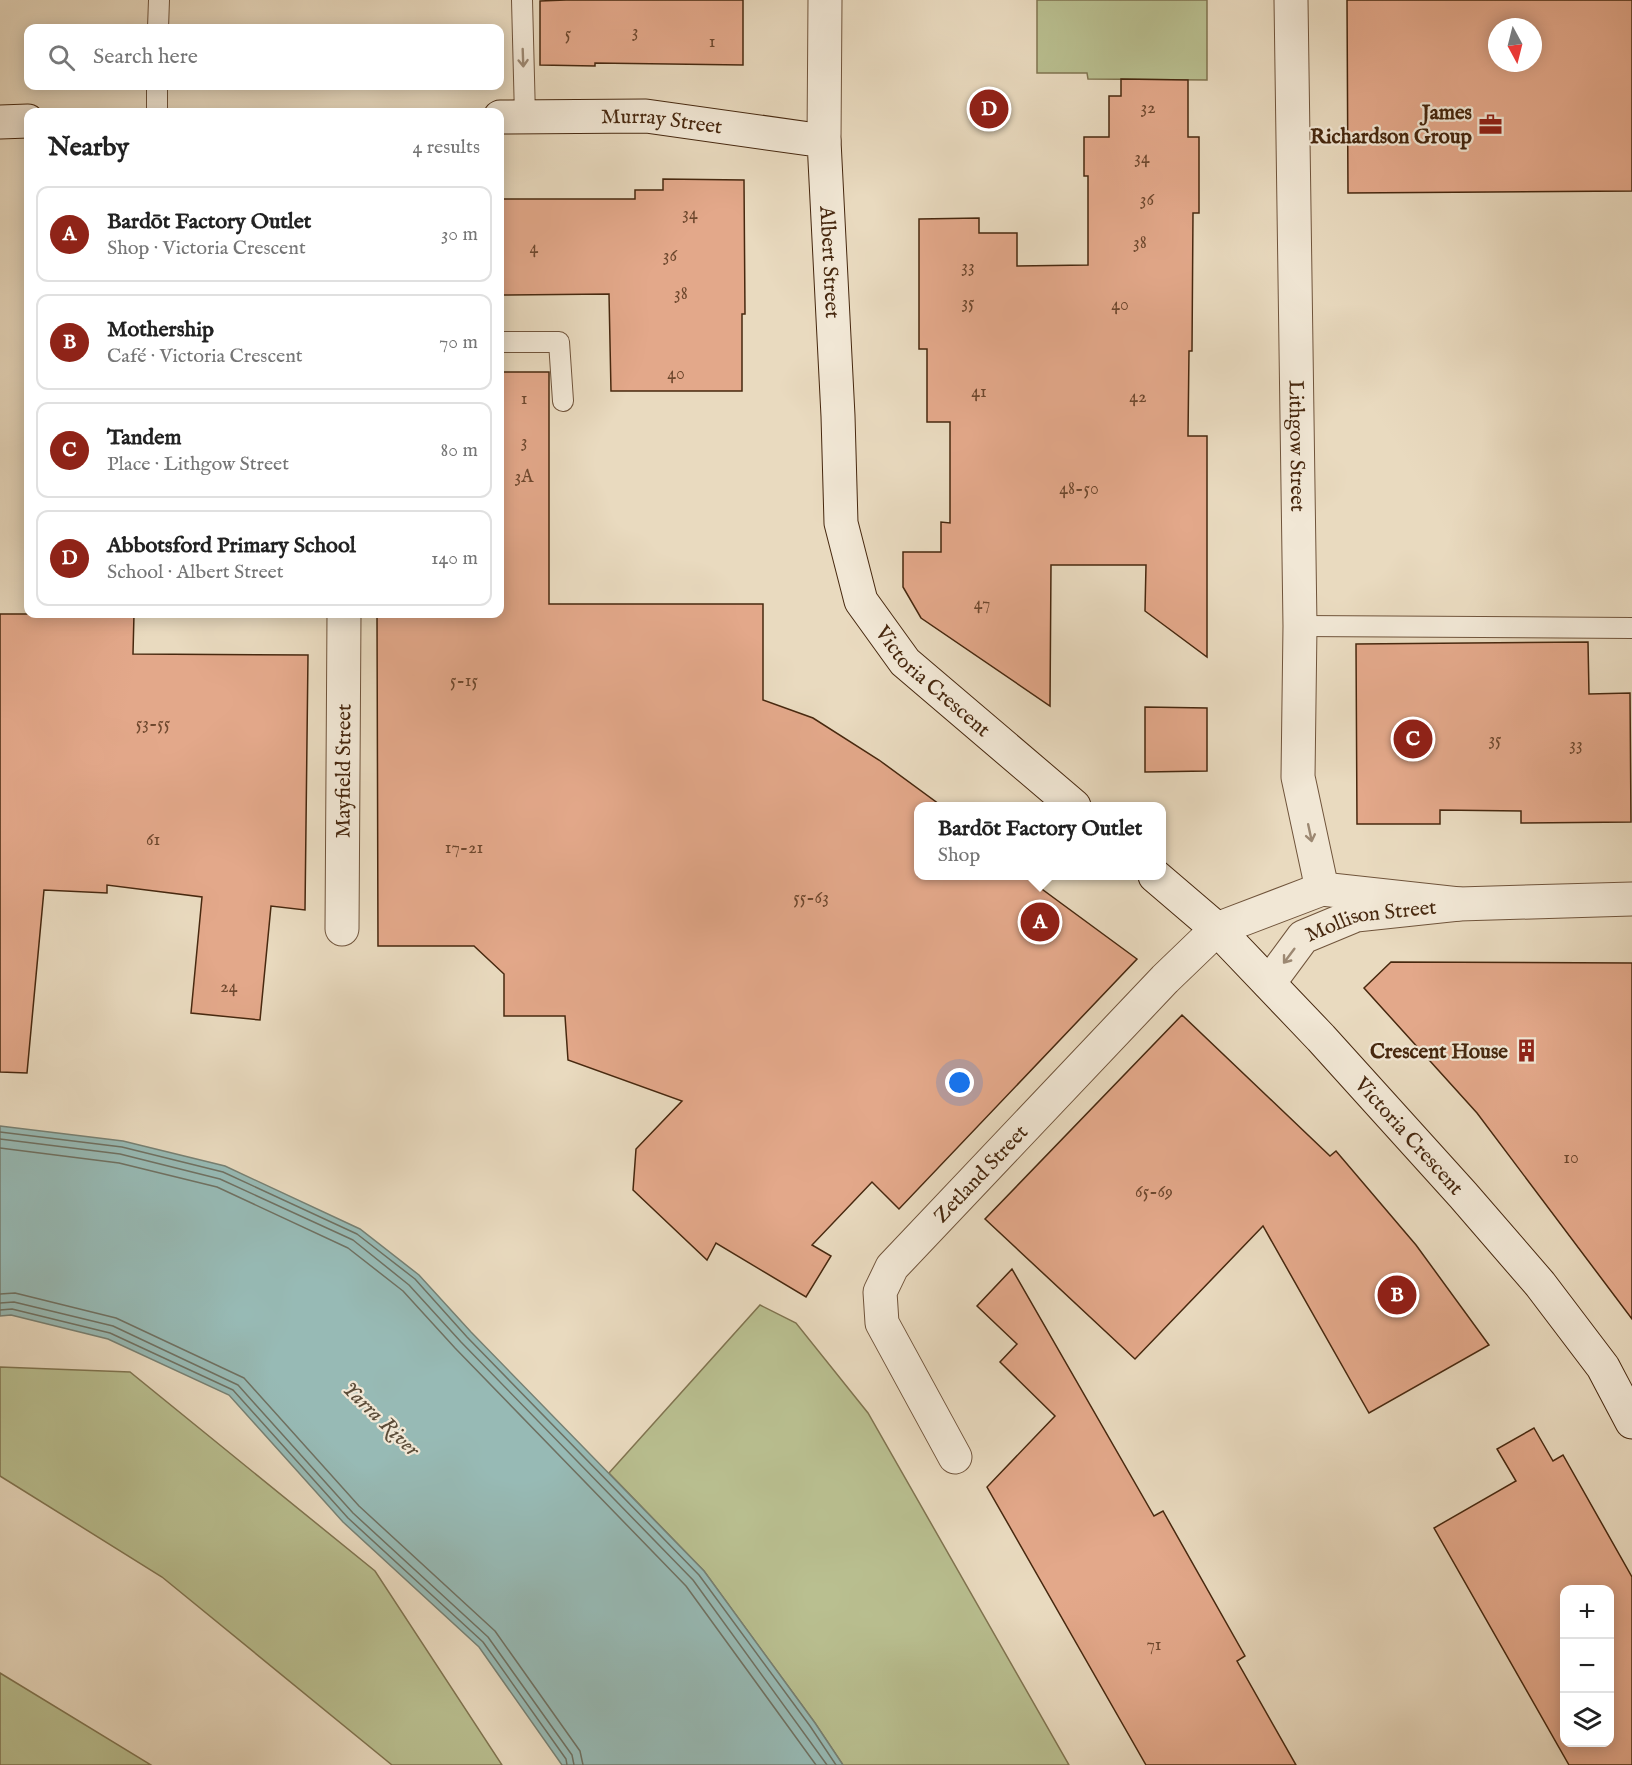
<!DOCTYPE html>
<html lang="en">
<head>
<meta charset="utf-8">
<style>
  body { margin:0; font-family:"IM FELL English",serif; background:#f6f6f6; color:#222 }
  .controls { position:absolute; right:18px; bottom:18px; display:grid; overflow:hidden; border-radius:12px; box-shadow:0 3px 15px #0003 }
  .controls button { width:54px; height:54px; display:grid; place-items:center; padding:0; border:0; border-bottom:2px solid #e0e0e0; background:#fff; color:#222; font:30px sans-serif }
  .compass { position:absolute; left:1488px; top:18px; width:54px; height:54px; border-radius:50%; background:#fff; box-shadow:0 3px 15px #0003; rotate:173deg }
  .you { position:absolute; left:960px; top:1083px; width:21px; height:21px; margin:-15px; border:4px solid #fff; border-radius:50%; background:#1a73e8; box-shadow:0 0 0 9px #1a73e833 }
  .badge { display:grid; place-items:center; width:39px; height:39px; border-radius:50%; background:#8f2418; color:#fff; font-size:20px; font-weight:700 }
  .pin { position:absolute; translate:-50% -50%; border:3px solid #fff; box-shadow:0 2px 6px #0006 }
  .popup { position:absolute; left:914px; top:802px; width:252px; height:78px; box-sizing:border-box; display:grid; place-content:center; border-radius:12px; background:#fff; filter:drop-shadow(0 2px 4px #0005); font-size:20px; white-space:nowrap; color:#767676 }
  .popup b { font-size:22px; color:#222 }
  .popup::after { content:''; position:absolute; left:50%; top:100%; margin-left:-12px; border:12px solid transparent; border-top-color:#fff }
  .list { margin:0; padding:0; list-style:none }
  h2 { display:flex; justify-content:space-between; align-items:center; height:78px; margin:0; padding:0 24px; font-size:26px }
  h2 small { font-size:20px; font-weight:400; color:#767676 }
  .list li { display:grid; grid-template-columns:39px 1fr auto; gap:18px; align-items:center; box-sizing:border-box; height:96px; margin:0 12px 12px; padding:0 12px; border:2px solid #e0e0e0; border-radius:12px }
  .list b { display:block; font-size:22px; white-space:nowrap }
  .list p { margin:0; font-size:20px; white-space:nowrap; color:#767676 }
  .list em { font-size:20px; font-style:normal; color:#767676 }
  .icon { flex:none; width:33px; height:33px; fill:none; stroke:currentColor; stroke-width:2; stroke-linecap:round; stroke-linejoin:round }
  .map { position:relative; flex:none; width:1632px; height:1765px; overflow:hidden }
  .search { position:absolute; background:#fff; box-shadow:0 3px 15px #0003; left:24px; top:24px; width:480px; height:66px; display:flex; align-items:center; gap:15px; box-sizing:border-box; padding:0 21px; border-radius:12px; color:#767676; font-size:22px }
  .panel { position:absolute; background:#fff; box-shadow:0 3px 15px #0003; left:24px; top:108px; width:480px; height:510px; border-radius:12px }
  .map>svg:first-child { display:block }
</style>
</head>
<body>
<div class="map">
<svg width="1632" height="1765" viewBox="0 0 1632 1765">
  <rect width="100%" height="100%" fill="#e9dabf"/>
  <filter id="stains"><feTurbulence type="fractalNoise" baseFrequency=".00333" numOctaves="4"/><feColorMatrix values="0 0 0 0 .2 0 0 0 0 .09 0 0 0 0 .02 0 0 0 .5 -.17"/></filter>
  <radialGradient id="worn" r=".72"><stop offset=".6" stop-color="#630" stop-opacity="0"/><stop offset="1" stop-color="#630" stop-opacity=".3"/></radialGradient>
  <!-- green -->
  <g fill="#b9bf90" stroke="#807450" stroke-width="1.5">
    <path d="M 1037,0 L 1207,0 L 1207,80 L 1088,79 L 1087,73 L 1037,73 Z"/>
    <path d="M 760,1305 L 796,1323 L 868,1413 L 1069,1765 L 843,1765 L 815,1723 L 704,1571 L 609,1473 Z"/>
    <path d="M 0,1367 L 130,1372 L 375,1571 L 502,1765 L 392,1765 L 162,1577 L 0,1476 Z"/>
    <path d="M 0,1673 L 151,1765 L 0,1765 Z"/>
  </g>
  <!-- water -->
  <path fill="#97bab5" stroke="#778073" stroke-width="1.5" d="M 0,1126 L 123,1141 L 225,1166 L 360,1229 L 419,1275 L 471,1332 L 704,1571 L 815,1723 L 843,1765 L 562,1765 L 479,1647 L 343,1522 L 229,1395 L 108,1339 L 11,1315 L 0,1316 Z"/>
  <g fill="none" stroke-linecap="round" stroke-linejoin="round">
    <!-- shore -->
    <g stroke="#6f7162" stroke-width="1.5">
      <path d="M 0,1132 L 122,1147 L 223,1172 L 357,1234 L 415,1279 L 467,1337 L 699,1575 L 810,1726 L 836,1765"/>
      <path d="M 0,1139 L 120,1154 L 220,1179 L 353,1240 L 409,1285 L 461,1342 L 693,1580 L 827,1765"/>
      <path d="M 0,1148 L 119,1163 L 217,1187 L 348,1248 L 403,1291 L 455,1348 L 686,1586 L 816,1765"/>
      <path d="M 0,1294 L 15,1293 L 116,1318 L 244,1378 L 359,1506 L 495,1631 L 580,1751 L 583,1765"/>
      <path d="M 0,1303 L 14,1302 L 113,1326 L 238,1385 L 353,1513 L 488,1637 L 572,1755 L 574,1765"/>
      <path d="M 0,1310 L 12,1309 L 110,1333 L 233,1390 L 348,1518 L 483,1642 L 566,1759 L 567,1765"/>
    </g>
  </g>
  <!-- building -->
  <g fill="#e3a88a" stroke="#47280f" stroke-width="1.5" fill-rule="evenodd">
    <path d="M 566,0 L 743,0 L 743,65 L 595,63 L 595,66 L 540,65 L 540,1 Z"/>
    <path d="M 1347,0 L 1632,0 L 1632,191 L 1348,193 ZM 1497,27 L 1533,27 L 1533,63 L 1497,63 Z"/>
    <path d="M 1121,79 L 1188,80 L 1188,137 L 1199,137 L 1199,213 L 1193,213 L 1192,351 L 1189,351 L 1188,436 L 1207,436 L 1207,657 L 1145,611 L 1146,565 L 1051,565 L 1050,706 L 921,618 L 903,587 L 903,552 L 941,552 L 941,522 L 950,523 L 950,422 L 927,422 L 927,349 L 919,349 L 919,219 L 979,218 L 979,233 L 1017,233 L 1017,266 L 1088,265 L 1088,176 L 1084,176 L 1084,137 L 1109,137 L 1109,96 L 1121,96 Z"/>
    <path d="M 663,179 L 744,180 L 745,314 L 742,314 L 742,391 L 611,391 L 609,294 L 500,295 L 500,199 L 635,199 L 635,190 L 663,190 Z"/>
    <path d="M 500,372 L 549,372 L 549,604 L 763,604 L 763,700 L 813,718 L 879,760 L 943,807 L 918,807 L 918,876 L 1024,876 L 1137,959 L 899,1209 L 872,1182 L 812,1245 L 831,1256 L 806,1297 L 716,1243 L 707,1260 L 633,1190 L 636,1149 L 682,1101 L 568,1060 L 565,1016 L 504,1016 L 504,974 L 474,946 L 378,946 L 377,614 L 500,614 Z"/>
    <path d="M 0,614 L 134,614 L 133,654 L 308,655 L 305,910 L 271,906 L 260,1020 L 191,1013 L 202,897 L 107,885 L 107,893 L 44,890 L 27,1073 L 0,1072 Z"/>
    <path d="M 1588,642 L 1589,694 L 1630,693 L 1631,822 L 1521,823 L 1521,811 L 1440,810 L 1440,824 L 1357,824 L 1356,644 Z"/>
    <path d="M 1145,707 L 1207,708 L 1207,771 L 1145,772 Z"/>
    <path d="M 1391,962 L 1632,963 L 1632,1319 L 1477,1113 L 1364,988 Z"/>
    <path d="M 1182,1015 L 1330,1156 L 1336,1151 L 1416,1245 L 1489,1345 L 1369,1413 L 1263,1226 L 1135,1359 L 985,1219 Z"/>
    <path d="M 1012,1269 L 1154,1516 L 1163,1511 L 1245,1656 L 1237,1661 L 1296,1765 L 1146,1765 L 987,1487 L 1055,1416 L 1000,1362 L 1017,1344 L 977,1306 Z"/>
    <path d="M 1534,1428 L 1553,1461 L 1563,1455 L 1632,1577 L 1632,1765 L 1569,1765 L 1434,1528 L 1516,1481 L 1497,1449 ZM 1564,1590 L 1610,1590 L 1610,1743 L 1564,1743 Z"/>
  </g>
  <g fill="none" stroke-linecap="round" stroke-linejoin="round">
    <defs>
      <g id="lane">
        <path d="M 522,0 L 525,116"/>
        <path d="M 158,28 L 159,0"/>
        <path d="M 157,112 L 157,86"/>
        <path d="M 500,342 L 559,342 L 563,401"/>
        <path d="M 1300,626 L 1632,628"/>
      </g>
      <g id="street">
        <path id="s1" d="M 1291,0 L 1300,626 L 1298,777 L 1322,889"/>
        <path d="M 824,141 L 825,0"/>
        <path id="s2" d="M 342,929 L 344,614"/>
        <path id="s3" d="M 1269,983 L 1303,937 L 1356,915 L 1459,904 L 1632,899"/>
        <path id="s4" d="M 955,1457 L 882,1323 L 880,1292 L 892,1267 L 1165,979 L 1217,929 L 1322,889 L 1459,904"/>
      </g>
      <g id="secondary">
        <path id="s5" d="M 500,117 L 646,116 L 824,141 L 838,416 L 841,523 L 861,601 L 905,662 L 1074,806"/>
        <path d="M 0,122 L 28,121"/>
        <path id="s6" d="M 1155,876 L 1217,929 L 1321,1038 L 1463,1195 L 1540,1284 L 1603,1367 L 1632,1422"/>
      </g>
    </defs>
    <!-- lane casing -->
    <use href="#lane" stroke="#70543b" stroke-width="22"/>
    <!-- street casing -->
    <use href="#street" stroke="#70543b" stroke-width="35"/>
    <!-- secondary casing -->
    <use href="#secondary" stroke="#47280f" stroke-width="35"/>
    <!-- lane -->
    <use href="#lane" stroke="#f1e7d5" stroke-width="20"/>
    <!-- street -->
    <use href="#street" stroke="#f1e7d5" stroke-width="33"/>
    <!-- secondary -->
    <use href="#secondary" stroke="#f1e7d5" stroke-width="33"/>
  </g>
  <!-- one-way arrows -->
  <defs><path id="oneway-shaft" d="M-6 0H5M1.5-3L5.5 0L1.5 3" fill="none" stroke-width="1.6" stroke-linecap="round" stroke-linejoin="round" transform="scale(1.5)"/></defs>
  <g stroke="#9c8872">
    <use href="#oneway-shaft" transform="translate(523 58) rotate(88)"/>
    <use href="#oneway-shaft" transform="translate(1310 833) rotate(78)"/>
    <use href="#oneway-shaft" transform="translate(1289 956) rotate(127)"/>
  </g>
  <!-- icons -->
  <defs>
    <symbol id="office-bare" viewBox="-9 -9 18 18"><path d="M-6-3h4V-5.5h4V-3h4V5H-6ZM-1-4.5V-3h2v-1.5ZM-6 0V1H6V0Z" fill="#8f2418" stroke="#f1e7d5" stroke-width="2.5" paint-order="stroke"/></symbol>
    <symbol id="building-bare" viewBox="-9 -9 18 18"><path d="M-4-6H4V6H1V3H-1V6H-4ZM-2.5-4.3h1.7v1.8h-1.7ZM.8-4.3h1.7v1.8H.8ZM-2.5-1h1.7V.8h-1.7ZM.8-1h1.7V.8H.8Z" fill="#8f2418" stroke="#f1e7d5" stroke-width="2.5" paint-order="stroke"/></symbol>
  </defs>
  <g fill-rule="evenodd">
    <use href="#office-bare" x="1474" y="108" width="33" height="33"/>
    <use href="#building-bare" x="1510" y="1034" width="33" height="33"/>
  </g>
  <g text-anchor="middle" stroke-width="4.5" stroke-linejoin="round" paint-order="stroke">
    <!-- number labels -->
    <g font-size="18" fill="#6e482e">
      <text x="635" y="37">3</text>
      <text x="568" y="39">5</text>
      <text x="712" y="47">1</text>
      <text x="1148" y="113">32</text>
      <text x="1142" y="163">34</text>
      <text x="1147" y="205">36</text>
      <text x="690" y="219">34</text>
      <text x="1140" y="248">38</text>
      <text x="534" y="253">4</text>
      <text x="670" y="261">36</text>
      <text x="968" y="272">33</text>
      <text x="681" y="299">38</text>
      <text x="968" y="308">35</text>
      <text x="1120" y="310">40</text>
      <text x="676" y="379">40</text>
      <text x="979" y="397">41</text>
      <text x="1138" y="402">42</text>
      <text x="524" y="404">1</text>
      <text x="524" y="447">3</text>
      <text x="524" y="482">3A</text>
      <text x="1079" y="494">48-50</text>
      <text x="982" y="609">47</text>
      <text x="464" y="686">5-15</text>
      <text x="153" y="729">53-55</text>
      <text x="1495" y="745">35</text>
      <text x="1576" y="750">33</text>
      <text x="153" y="845">61</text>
      <text x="464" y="853">17-21</text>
      <text x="811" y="903">55-63</text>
      <text x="229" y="992">24</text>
      <text x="1571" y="1163">10</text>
      <text x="1154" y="1197">65-69</text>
      <text x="1154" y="1650">71</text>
    </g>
    <!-- poi labels -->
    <g font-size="21" font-weight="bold" fill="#47280f" stroke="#f1e7d5" text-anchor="end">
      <text x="1472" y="119">James<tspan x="1472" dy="24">Richardson Group</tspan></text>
      <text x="1508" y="1058">Crescent House</text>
    </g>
    <!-- street labels -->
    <g font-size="21" fill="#47280f" stroke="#f1e7d5">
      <text dy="7" stroke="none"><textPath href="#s5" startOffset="162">Murray Street</textPath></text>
      <text dy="7" stroke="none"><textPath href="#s5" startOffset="447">Albert Street</textPath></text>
      <text dy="7" stroke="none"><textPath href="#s1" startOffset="446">Lithgow Street</textPath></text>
      <text dy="7" stroke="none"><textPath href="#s5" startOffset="897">Victoria Crescent</textPath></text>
      <text dy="7" stroke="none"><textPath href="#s2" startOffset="158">Mayfield Street</textPath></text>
      <text dy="7" stroke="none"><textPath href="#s3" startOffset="128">Mollison Street</textPath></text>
      <text dy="7" stroke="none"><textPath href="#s6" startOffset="364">Victoria Crescent</textPath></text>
      <text dy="7" stroke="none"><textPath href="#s4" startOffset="340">Zetland Street</textPath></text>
    </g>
    <!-- water labels -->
    <g font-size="22" font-style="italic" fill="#5b4c38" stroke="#f1e7d5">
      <text transform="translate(382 1418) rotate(44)" y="8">Yarra River</text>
    </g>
  </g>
  <rect width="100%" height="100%" filter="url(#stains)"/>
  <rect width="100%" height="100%" fill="url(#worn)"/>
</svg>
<div class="controls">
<button>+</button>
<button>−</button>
<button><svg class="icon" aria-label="layers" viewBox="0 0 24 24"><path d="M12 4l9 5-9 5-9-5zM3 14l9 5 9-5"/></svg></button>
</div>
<svg class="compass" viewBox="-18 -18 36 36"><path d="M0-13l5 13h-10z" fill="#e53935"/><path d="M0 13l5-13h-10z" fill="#767676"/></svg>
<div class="you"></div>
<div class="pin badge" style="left:1040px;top:922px">A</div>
<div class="popup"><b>Bardōt Factory Outlet</b>Shop</div>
<div class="pin badge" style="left:1397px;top:1295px">B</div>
<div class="pin badge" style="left:1413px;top:739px">C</div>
<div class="pin badge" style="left:989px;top:109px">D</div>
<div class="search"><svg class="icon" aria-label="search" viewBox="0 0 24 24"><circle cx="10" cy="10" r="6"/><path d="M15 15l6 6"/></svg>Search here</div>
<section class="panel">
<h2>Nearby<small>4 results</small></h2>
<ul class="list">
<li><span class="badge">A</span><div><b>Bardōt Factory Outlet</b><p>Shop · Victoria Crescent</p></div><em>30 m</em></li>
<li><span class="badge">B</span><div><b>Mothership</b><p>Café · Victoria Crescent</p></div><em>70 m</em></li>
<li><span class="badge">C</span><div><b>Tandem</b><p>Place · Lithgow Street</p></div><em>80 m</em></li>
<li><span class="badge">D</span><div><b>Abbotsford Primary School</b><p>School · Albert Street</p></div><em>140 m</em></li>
</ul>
</section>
</div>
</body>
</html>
